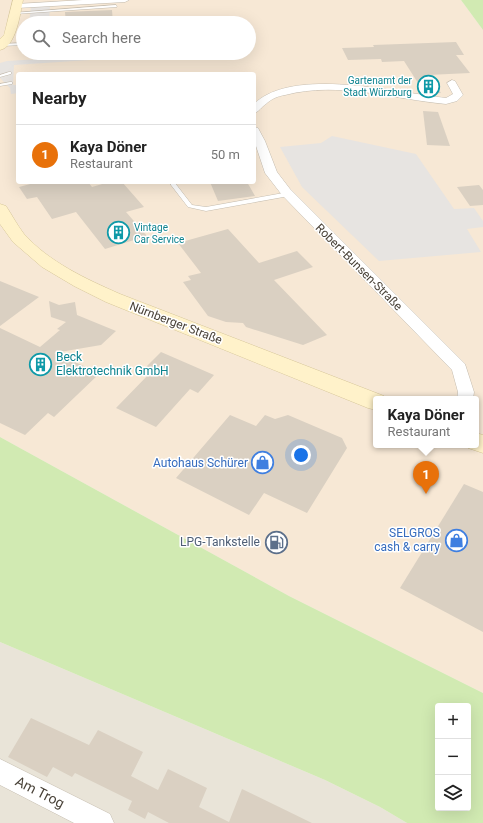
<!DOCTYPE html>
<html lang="en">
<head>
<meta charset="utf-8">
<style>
  body { margin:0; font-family:Roboto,sans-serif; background:#f2f2f2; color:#222 }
  .controls { position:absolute; right:12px; bottom:12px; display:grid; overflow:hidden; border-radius:4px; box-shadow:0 4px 16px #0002 }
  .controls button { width:36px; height:36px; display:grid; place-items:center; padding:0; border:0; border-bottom:1px solid #e0e0e0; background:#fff; color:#222; font:20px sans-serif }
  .you { position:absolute; left:301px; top:455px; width:14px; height:14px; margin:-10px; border:3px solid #fff; border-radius:50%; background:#1a73e8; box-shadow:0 0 0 6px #1a73e833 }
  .badge { display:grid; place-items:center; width:26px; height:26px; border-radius:50%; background:#fe3918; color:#fff; font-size:13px; font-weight:700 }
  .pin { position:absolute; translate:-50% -33px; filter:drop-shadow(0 1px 2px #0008) }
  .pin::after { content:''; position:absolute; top:21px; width:14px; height:12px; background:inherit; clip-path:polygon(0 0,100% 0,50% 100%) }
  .popup { position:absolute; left:373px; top:396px; width:106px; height:52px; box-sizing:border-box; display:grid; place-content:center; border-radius:4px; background:#fff; filter:drop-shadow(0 1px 3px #0005); font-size:13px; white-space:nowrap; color:#767676 }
  .popup b { font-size:15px; color:#222 }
  .popup::after { content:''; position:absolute; left:50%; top:100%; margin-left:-8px; border:8px solid transparent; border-top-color:#fff }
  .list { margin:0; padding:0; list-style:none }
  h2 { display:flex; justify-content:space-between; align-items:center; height:52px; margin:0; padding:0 16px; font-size:17px }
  h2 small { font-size:13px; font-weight:400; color:#767676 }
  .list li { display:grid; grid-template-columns:26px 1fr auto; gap:12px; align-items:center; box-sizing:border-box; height:60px; padding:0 16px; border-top:1px solid #e0e0e0 }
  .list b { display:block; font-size:15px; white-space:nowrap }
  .list p { margin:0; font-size:13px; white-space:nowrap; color:#767676 }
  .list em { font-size:13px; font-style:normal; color:#767676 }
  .icon { flex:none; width:22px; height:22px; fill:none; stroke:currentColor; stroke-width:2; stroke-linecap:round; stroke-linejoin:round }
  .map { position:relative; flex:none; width:483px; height:823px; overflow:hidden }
  .search { position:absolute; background:#fff; box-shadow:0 4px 16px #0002; left:16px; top:16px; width:240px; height:44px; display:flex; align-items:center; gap:10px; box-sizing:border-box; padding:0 14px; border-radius:22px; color:#767676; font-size:15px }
  .panel { position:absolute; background:#fff; box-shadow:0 4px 16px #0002; left:16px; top:72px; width:240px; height:112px; border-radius:4px }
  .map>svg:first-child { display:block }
</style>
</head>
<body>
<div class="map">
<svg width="483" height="823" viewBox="0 0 483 823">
  <rect width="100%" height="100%" fill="#f5f2ea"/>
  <!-- residential -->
  <path fill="#e9e4d8" d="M 0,642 L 325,780 L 380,807 L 407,823 L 0,823 Z"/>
  <!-- commercial -->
  <path fill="#f7e8d5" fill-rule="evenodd" d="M 0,0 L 461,0 L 483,30 L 483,693 L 289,596 L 0,437 ZM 23,23 L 249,23 L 249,53 L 23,53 ZM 18,74 L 254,74 L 254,182 L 18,182 ZM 376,399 L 476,399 L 476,445 L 376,445 Z"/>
  <!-- green -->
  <g fill="#d1eab2" fill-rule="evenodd">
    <path d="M 461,0 L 483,0 L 483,30 Z"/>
    <path d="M 0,437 L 289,596 L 483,693 L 483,823 L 407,823 L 380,807 L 325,780 L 0,642 ZM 438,706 L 468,706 L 468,808 L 438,808 Z"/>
  </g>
  <!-- parking -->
  <g fill="#e7e4e1">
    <path d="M 50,6 L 49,22 L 29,23 L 31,7 Z"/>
    <path d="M 105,55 L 105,59 L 14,65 L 13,85 L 18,85 L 18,93 L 11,94 L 10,88 L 0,78 L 0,63 L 7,61 Z"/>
    <path d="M 332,136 L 416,154 L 454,209 L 474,208 L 483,221 L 483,227 L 467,229 L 481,252 L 379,261 L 302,187 L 280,147 L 321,143 Z"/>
  </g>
  <!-- building -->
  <g fill="#dad0c2">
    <path d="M 112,10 L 113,23 L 66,23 L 65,12 Z"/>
    <path d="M 456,42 L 464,55 L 456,55 L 470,73 L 428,75 L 441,93 L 425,94 L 404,61 L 382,62 L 381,59 L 348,60 L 342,48 L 374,47 L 373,45 Z"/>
    <path d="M 423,111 L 438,112 L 450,146 L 427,145 Z"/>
    <path d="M 38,182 L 88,182 L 92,187 L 109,182 L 122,182 L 144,207 L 126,212 L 147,236 L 105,249 L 76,212 L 52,219 L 37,197 L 27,199 L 19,187 Z"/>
    <path d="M 210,182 L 247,182 L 255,196 L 218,201 Z"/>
    <path d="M 479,185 L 483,190 L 483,205 L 470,206 L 457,187 Z"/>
    <path d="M 228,229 L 259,263 L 297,251 L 313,267 L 274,280 L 327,335 L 303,345 L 246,327 L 243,323 L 226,322 L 208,316 L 183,282 L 191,280 L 188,276 L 201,273 L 178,243 Z"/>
    <path d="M 0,281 L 39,297 L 0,326 Z"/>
    <path d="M 49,301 L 59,305 L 75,302 L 77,315 L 116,331 L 101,345 L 54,353 L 100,373 L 54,417 L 48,413 L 25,435 L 0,423 L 0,328 L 40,347 L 60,330 L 57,329 L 66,322 L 51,317 Z"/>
    <path d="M 161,352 L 214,375 L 198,393 L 190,389 L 156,427 L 116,408 L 151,372 L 144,369 Z"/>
    <path d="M 230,415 L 256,426 L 265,415 L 275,419 L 288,415 L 342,438 L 347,448 L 307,513 L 264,493 L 249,515 L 176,478 Z"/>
    <path d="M 464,484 L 483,492 L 483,632 L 400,588 Z"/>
    <path d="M 31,718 L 89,745 L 98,730 L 143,752 L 131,776 L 158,790 L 168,769 L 207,788 L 199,807 L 229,822 L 242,789 L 312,823 L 169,823 L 148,812 L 145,819 L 128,810 L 132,801 L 75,773 L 72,777 L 53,767 L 47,777 L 8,757 Z"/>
  </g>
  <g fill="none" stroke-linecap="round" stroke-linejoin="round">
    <defs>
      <g id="lane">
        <path d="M 116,5 L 117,7 L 15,14 L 13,13 Z"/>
        <path d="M 23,43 L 23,45 L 2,46 L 0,45 L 2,44 Z"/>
        <path d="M 9,72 L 11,72 L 11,74 L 0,77 L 0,75 Z"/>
        <path d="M 10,82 L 12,82 L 12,84 L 0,86 L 0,84 Z"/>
        <path d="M 171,183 L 175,183 L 192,205 L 206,207 L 289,192 L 292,194 L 289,196 L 206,211 L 188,207 L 171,185 Z"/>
      </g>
      <g id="street">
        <path d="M 83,0 L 129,0 L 125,2 L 17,8 L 13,6 L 17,4 Z"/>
        <path d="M 452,80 L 455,81 L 463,95 L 457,101 L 446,104 C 392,99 339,81 285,95 C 278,96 271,99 266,104 C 261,107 259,112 254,113 L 254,104 C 293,66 398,93 446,98 L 453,94 L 447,83 Z"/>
        <path d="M 254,127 L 258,128 L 265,141 L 277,172 L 290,189 L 465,364 L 474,392 L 473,399 L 457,399 L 458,392 L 452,370 L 282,195 L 265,173 L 254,140 Z"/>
        <path d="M 0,759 L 110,814 L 114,823 L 74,823 L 0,785 Z"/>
      </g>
      <g id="secondary">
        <path d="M 13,0 L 23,0 C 20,14 16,47 0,50 L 0,39 L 4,35 Z"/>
        <path d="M 0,204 L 6,206 C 12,215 17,225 24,234 C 49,262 86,279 120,294 L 384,396 L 385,399 L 376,399 L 376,410 L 368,408 L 106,302 L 74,286 L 42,267 L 13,242 L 0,224 Z"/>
        <path d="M 476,433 L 483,435 L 483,453 L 468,448 L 466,445 L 476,445 Z"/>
      </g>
    </defs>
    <!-- lane casing -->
    <use href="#lane" stroke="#c4bcaf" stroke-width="1"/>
    <!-- street casing -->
    <use href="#street" stroke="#c4bcaf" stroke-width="1"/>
    <!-- secondary casing -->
    <use href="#secondary" stroke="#d6c699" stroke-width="1"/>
    <!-- lane -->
    <use href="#lane" fill="#fff" fill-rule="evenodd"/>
    <!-- street -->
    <use href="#street" fill="#fff" fill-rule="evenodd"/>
    <!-- secondary -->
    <use href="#secondary" fill="#fff2ca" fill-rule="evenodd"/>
  </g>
  <!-- icons -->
  <defs>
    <symbol id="building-ring" viewBox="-11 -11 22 22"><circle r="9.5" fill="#fff" stroke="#0f9aa8" stroke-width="1.5"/><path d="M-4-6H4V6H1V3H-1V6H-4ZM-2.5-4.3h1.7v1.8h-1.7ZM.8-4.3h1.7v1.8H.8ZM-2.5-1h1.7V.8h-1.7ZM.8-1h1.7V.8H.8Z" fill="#0f9aa8"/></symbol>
    <symbol id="shop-ring" viewBox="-11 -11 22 22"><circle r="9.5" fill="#fff" stroke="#3f7fe0" stroke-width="1.5"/><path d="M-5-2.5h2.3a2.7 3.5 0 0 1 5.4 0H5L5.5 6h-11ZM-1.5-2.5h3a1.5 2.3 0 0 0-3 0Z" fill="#3f7fe0"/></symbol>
    <symbol id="fuel-ring" viewBox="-11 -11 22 22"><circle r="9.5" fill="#fff" stroke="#5c6f8a" stroke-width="1.5"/><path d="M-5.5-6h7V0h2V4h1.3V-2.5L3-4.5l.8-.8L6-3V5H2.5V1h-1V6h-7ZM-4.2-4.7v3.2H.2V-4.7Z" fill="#5c6f8a"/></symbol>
  </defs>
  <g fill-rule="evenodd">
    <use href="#building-ring" x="416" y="74" width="25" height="25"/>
    <use href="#building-ring" x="106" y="220" width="25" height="25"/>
    <use href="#building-ring" x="28" y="352" width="25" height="25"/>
    <use href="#shop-ring" x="250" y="450" width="25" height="25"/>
    <use href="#shop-ring" x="444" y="528" width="25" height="25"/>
    <use href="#fuel-ring" x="264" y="530" width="25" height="25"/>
  </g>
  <g text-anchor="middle" stroke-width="3" stroke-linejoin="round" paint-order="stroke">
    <!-- far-culture labels -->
    <g font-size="10" fill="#0d838f" stroke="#fff" text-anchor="end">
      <text x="412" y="84">Gartenamt der<tspan x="412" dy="12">Stadt Würzburg</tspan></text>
      <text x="134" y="231" text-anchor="start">Vintage<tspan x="134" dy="12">Car Service</tspan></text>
    </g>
    <!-- street labels -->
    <g font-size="12" fill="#494238" stroke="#fff">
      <text transform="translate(359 267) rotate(45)" y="4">Robert-Bunsen-Straße</text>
      <text transform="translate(176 323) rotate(21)" y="4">Nürnberger Straße</text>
    </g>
    <!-- culture labels -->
    <g font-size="12" fill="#0d838f" stroke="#fff" text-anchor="start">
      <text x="56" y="361">Beck<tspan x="56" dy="14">Elektrotechnik GmbH</tspan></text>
    </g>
    <!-- shop labels -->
    <g font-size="12" fill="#366cbe" stroke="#fff" text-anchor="end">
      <text x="248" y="467">Autohaus Schürer</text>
      <text x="440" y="537">SELGROS<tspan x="440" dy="14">cash &amp; carry</tspan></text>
    </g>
    <!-- service labels -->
    <g font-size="12" fill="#4e5e75" stroke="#fff" text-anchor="end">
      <text x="260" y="546">LPG-Tankstelle</text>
    </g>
    <!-- near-street labels -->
    <g font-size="14" fill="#494238" stroke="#fff">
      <text transform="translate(40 792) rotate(27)" y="5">Am Trog</text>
    </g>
  </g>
</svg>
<div class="controls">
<button>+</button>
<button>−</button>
<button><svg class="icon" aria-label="layers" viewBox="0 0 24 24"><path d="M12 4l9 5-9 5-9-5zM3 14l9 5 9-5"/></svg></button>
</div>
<div class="you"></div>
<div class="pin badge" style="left:426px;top:494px;background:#e8710a">1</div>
<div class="popup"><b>Kaya Döner</b>Restaurant</div>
<div class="search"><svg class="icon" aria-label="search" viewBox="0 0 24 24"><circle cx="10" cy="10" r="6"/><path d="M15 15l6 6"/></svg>Search here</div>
<section class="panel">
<h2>Nearby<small></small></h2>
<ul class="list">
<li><span class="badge" style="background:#e8710a">1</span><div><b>Kaya Döner</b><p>Restaurant</p></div><em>50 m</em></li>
</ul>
</section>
</div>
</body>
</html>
